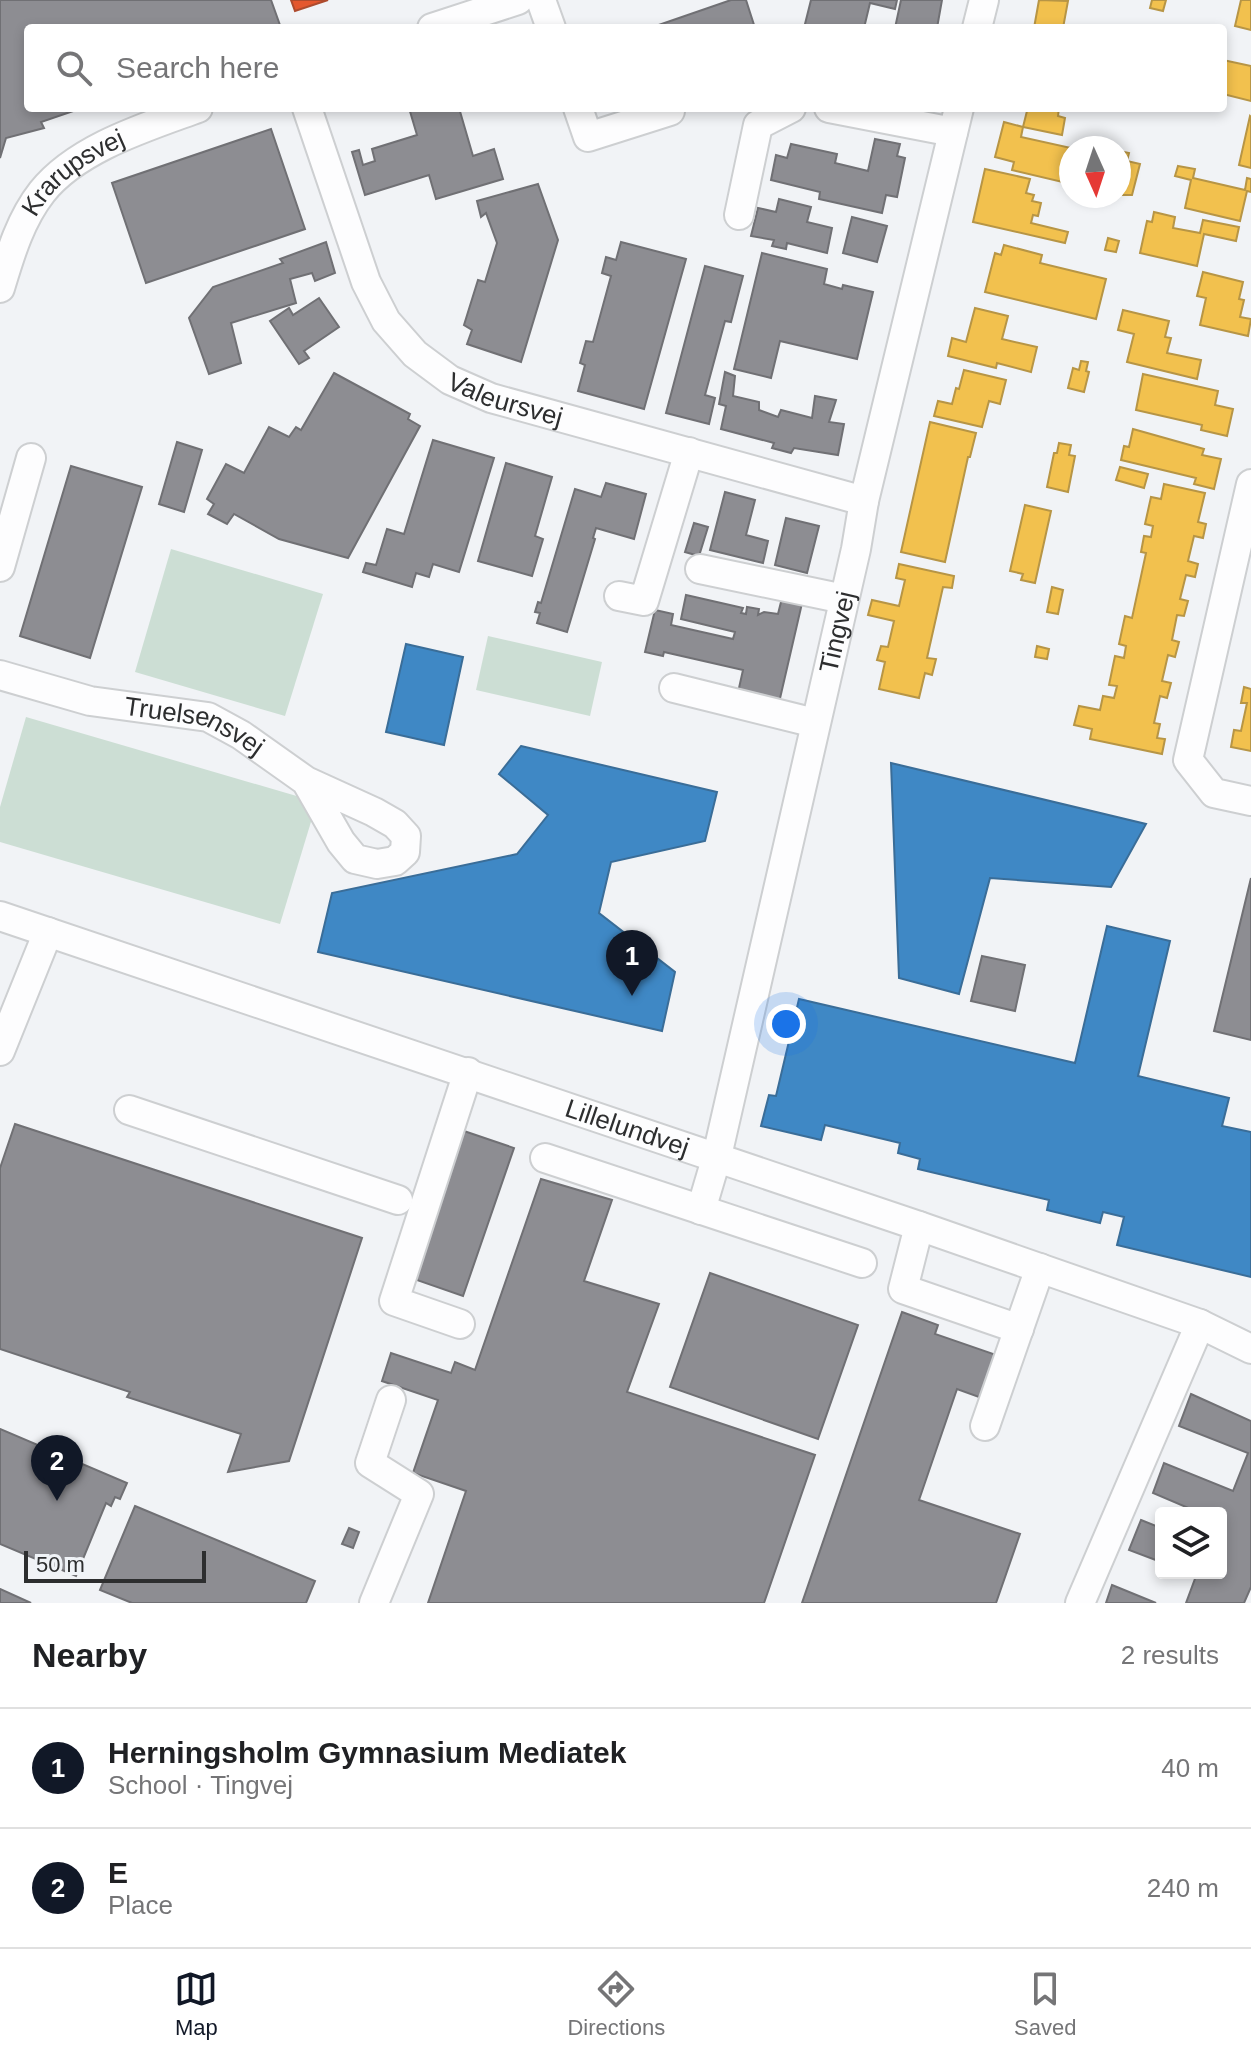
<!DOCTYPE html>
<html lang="en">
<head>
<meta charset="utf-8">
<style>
  body { margin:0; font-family:Arial,sans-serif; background:#f6f6f6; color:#202124 }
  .controls { position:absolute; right:24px; bottom:24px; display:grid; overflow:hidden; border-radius:8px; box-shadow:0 4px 12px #0003 }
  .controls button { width:72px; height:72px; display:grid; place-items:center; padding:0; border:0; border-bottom:2px solid #e0e0e0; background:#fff; color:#202124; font:40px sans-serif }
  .compass { position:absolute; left:1059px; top:136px; width:72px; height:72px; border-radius:50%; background:#fff; box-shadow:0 4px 12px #0003; rotate:177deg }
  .scale { position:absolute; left:24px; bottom:20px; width:182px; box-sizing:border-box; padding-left:8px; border:4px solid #2d2e2f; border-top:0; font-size:22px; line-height:28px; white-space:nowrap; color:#2d2e2f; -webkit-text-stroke:6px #f0f3f7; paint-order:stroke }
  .you { position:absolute; left:786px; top:1024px; width:28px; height:28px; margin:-20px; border:6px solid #fff; border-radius:50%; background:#1a73e8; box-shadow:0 0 0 12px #1a73e833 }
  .badge { display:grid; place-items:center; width:52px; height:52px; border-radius:50%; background:#111827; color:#fff; font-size:26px; font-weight:700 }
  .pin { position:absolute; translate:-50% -66px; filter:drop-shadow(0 2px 4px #0008) }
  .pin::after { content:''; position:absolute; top:42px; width:28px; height:24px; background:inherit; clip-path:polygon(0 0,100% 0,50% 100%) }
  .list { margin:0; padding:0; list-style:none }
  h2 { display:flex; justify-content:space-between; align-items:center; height:104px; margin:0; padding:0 32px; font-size:34px }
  h2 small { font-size:26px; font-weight:400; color:#757577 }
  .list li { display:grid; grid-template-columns:52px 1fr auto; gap:24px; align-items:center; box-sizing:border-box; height:120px; padding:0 32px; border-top:2px solid #e0e0e0 }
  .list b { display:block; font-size:30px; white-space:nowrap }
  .list p { margin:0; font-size:26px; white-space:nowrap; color:#757577 }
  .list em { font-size:26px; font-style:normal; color:#757577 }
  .icon { flex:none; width:44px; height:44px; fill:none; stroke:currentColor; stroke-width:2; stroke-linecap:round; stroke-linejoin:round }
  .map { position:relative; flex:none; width:1251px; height:1603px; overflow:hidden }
  .search { position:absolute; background:#fff; box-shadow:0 4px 12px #0003; left:24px; right:24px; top:24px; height:88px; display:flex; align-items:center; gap:20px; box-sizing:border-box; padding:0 28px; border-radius:8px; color:#757577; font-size:30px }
  .sheet { height:344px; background:#fff }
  nav { display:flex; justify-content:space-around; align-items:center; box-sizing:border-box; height:112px; border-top:2px solid #e0e0e0; background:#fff; font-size:22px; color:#757577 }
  nav a { display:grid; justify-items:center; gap:4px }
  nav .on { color:#111827 }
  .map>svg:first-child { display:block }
</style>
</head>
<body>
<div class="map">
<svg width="1251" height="1603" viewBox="0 0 1251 1603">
  <rect width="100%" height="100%" fill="#f1f3f6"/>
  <!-- green -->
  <g fill="#ccded4">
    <path d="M 171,549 L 323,594 L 285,716 L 135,672 Z"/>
    <path d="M 488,636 L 602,662 L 590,716 L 476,690 Z"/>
    <path d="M 26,717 L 317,802 L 280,924 L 0,842 L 0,807 Z"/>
  </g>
  <!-- homes -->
  <g fill="#f2c14e" stroke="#b79545" stroke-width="2">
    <path d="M 1039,0 L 1068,1 L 1063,28 L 1034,28 Z"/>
    <path d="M 1152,0 L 1166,0 L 1163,11 L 1150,8 Z"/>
    <path d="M 1241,0 L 1251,0 L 1251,30 L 1235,26 Z"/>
    <path d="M 1223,60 L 1251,66 L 1251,101 L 1223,94 Z"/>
    <path d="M 1011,108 L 1059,108 L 1058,116 L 1065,118 L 1062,135 L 1023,127 L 1027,111 Z"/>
    <path d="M 1250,116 L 1251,117 L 1251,168 L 1239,165 Z"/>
    <path d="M 1004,122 L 1023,127 L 1021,137 L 1071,148 L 1071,184 L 1012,170 L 1014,162 L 995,157 Z"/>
    <path d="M 1119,151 L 1129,153 L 1127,161 L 1140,164 L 1132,195 L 1119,195 Z"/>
    <path d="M 1178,166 L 1195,169 L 1193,178 L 1245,190 L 1247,178 L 1251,179 L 1251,192 L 1247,191 L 1240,221 L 1185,208 L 1191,180 L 1175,176 Z"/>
    <path d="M 985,169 L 1030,179 L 1026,193 L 1034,195 L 1032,201 L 1041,203 L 1038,216 L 1033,215 L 1031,223 L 1068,232 L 1065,243 L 973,222 Z"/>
    <path d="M 1154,212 L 1175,217 L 1173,228 L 1200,233 L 1203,220 L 1239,227 L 1236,241 L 1204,234 L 1197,266 L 1140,253 L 1147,221 L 1152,222 Z"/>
    <path d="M 1108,238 L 1119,241 L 1116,252 L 1105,250 Z"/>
    <path d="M 1004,245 L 1042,255 L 1040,263 L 1106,279 L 1096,319 L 985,292 L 995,253 L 1001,255 Z"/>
    <path d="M 1203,272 L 1243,282 L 1239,299 L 1244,300 L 1240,317 L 1251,319 L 1248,336 L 1200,325 L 1206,298 L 1197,296 Z"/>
    <path d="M 975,308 L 1008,316 L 1002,339 L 1037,347 L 1031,372 L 997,363 L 996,368 L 948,356 L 952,338 L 966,342 Z"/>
    <path d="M 1123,310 L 1169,321 L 1165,337 L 1171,338 L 1167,353 L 1201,360 L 1197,379 L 1127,362 L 1134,334 L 1118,330 Z"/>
    <path d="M 1081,361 L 1088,362 L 1086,371 L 1089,372 L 1084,392 L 1068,388 L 1073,368 L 1079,370 Z"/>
    <path d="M 964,370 L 1006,380 L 1000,404 L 989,401 L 982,427 L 934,416 L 938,401 L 952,404 L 956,388 L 959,389 Z"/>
    <path d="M 1143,374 L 1218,391 L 1215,405 L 1233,409 L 1227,436 L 1201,430 L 1202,425 L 1136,410 Z"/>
    <path d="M 930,422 L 976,433 L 970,457 L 968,457 L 945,562 L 901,552 Z"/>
    <path d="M 1133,429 L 1204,449 L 1202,455 L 1221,459 L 1214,489 L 1194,484 L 1196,478 L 1121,460 L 1124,446 L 1129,447 Z"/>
    <path d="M 1059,443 L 1071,445 L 1069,455 L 1075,456 L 1068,492 L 1047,487 L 1054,453 L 1057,453 Z"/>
    <path d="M 1120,467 L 1148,474 L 1144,488 L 1116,480 Z"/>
    <path d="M 1164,484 L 1205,493 L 1198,522 L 1206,524 L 1203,538 L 1194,536 L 1188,561 L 1198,564 L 1195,577 L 1186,575 L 1180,599 L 1188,601 L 1184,616 L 1177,615 L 1172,640 L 1179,642 L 1175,657 L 1168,655 L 1162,681 L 1171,683 L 1167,698 L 1160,696 L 1154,723 L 1160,724 L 1157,738 L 1165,739 L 1162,754 L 1090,739 L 1092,729 L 1074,725 L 1079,706 L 1100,710 L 1103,696 L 1114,698 L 1117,686 L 1109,685 L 1115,656 L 1124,658 L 1126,646 L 1119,644 L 1125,616 L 1132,618 L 1146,553 L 1141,552 L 1144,536 L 1151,537 L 1153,526 L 1145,524 L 1151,497 L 1161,499 Z"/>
    <path d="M 1025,505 L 1051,511 L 1035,583 L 1021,580 L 1023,574 L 1010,571 Z"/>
    <path d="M 899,564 L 954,576 L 952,588 L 943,587 L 927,658 L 936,659 L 932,675 L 925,673 L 919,698 L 879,689 L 885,662 L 877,660 L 881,646 L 888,647 L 894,621 L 868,615 L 872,600 L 899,606 L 905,580 L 896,578 Z"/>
    <path d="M 1052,587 L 1063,590 L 1058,614 L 1047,612 Z"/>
    <path d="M 1037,646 L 1049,649 L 1047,659 L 1035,657 Z"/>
    <path d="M 1244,687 L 1251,689 L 1251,751 L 1231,747 L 1234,730 L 1241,731 L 1247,703 L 1241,703 Z"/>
  </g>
  <!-- shops -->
  <path fill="#e4572e" stroke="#ad4b2e" stroke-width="2" d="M 291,0 L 328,0 L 295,11 Z"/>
  <!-- schools -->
  <g fill="#3f88c5" stroke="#3a6d98" stroke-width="2">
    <path d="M 406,644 L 463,657 L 444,745 L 386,732 Z"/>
    <path d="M 521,746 L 717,792 L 705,841 L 611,862 L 599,913 L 675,972 L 662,1031 L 318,952 L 332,893 L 517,854 L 548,815 L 499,774 Z"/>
    <path d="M 891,763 L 1146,824 L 1111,887 L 990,878 L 959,994 L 899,978 Z"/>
    <path d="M 1107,926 L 1170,941 L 1138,1076 L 1229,1098 L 1222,1126 L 1251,1132 L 1251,1277 L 1117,1245 L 1124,1217 L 1103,1212 L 1100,1223 L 1047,1210 L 1049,1200 L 918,1169 L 920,1159 L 898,1153 L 900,1143 L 825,1125 L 821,1140 L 761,1126 L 769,1095 L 776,1096 L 799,999 L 1075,1063 Z"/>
  </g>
  <!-- industry -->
  <g fill="#8d8d92" stroke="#707074" stroke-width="2">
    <path d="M 0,0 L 271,0 L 281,28 L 28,28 L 28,108 L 82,108 L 41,122 L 44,128 L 6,138 L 0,158 Z"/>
    <path d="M 731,0 L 746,0 L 755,28 L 650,28 Z"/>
    <path d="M 811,0 L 897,0 L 895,9 L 870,3 L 864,28 L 804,28 Z"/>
    <path d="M 901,0 L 942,0 L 937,28 L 895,28 Z"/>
    <path d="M 409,108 L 459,108 L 473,156 L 494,149 L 503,179 L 436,199 L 429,175 L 365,195 L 352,152 L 359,150 L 363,165 L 375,161 L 372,149 L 417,135 Z"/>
    <path d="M 271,129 L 305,229 L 146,283 L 112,183 Z"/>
    <path d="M 875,139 L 900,144 L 897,156 L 905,158 L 897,197 L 886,195 L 882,213 L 819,199 L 820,192 L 771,180 L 776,155 L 787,158 L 791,144 L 837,154 L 835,163 L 868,171 Z"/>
    <path d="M 538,184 L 558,240 L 521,362 L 467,344 L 472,330 L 464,325 L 478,280 L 485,282 L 497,243 L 486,213 L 481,217 L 477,201 Z"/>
    <path d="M 779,199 L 811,207 L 807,222 L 832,228 L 827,253 L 787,243 L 786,249 L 772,246 L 774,240 L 751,236 L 758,208 L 776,212 Z"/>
    <path d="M 852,217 L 887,226 L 877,262 L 843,253 Z"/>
    <path d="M 326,242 L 335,273 L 315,281 L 312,273 L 290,279 L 296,303 L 231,323 L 241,363 L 209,374 L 189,318 L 213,287 L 283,263 L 280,259 Z"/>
    <path d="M 621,242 L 686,259 L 644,409 L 578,391 L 585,365 L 580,363 L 586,341 L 593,342 L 611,276 L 602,273 L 606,257 L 616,260 Z"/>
    <path d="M 762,253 L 827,269 L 824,284 L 842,289 L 843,285 L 873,292 L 857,359 L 780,341 L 771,378 L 734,369 Z"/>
    <path d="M 705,266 L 743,276 L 731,322 L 725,321 L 705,395 L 715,398 L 709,424 L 666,413 Z"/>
    <path d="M 319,298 L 339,327 L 304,351 L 309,358 L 299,364 L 270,321 L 289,308 L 293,315 Z"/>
    <path d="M 725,372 L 735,376 L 733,396 L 759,402 L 759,410 L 778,417 L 781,410 L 812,418 L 815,396 L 836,400 L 829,422 L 844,424 L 838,455 L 794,448 L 791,453 L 772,448 L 774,443 L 721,429 L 726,406 L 719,404 Z"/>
    <path d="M 334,373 L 410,414 L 408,419 L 420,426 L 348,558 L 279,539 L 234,514 L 227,524 L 208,514 L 214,504 L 207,499 L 226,464 L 244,473 L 269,427 L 289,437 L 296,427 L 301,430 Z"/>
    <path d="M 433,440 L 494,458 L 459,572 L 433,564 L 429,577 L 416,573 L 412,587 L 363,572 L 366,563 L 376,565 L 387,529 L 404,534 Z"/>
    <path d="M 177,442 L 202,450 L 184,512 L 159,504 Z"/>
    <path d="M 506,463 L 552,477 L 535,536 L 543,539 L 532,576 L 478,561 Z"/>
    <path d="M 71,466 L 142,487 L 90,658 L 20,636 Z"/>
    <path d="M 606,483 L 646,494 L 634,539 L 596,528 L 593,538 L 595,539 L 567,632 L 537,623 L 540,613 L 535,612 L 538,602 L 541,603 L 575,489 L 601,497 Z"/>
    <path d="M 725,492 L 755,500 L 746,535 L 768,541 L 763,563 L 710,550 Z"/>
    <path d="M 786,518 L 819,526 L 807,573 L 775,565 Z"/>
    <path d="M 694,523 L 708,527 L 699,556 L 685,552 Z"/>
    <path d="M 783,594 L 803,599 L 778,707 L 737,697 L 743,670 L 664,652 L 663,656 L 645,652 L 655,610 L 673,614 L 671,625 L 733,639 L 735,632 L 681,619 L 686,595 L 743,608 L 741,613 L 746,614 L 747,607 L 759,609 L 758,615 L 764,612 L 778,614 Z"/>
    <path d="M 1251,878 L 1251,1040 L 1214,1031 Z"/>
    <path d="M 982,956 L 1025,965 L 1015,1011 L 971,1001 Z"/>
    <path d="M 15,1124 L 362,1238 L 289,1461 L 228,1472 L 241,1434 L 127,1397 L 130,1392 L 0,1349 L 0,1168 Z"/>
    <path d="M 461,1130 L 514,1148 L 463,1296 L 411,1278 Z"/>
    <path d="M 541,1179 L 612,1200 L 584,1281 L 659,1304 L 627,1392 L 815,1455 L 764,1603 L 428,1603 L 466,1491 L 413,1473 L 438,1400 L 382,1381 L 391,1353 L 451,1373 L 455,1362 L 475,1370 Z"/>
    <path d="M 710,1273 L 858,1325 L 818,1439 L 670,1387 Z"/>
    <path d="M 902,1312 L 938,1325 L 935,1334 L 1005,1358 L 990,1401 L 957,1389 L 919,1500 L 1020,1534 L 996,1603 L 802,1603 Z"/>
    <path d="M 1191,1394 L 1251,1421 L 1251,1587 L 1244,1603 L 1186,1603 L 1196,1576 L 1188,1573 L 1221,1573 L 1221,1513 L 1200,1513 L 1153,1493 L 1164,1463 L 1233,1491 L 1248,1453 L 1179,1426 Z"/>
    <path d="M 0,1429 L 127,1483 L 120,1499 L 115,1497 L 111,1506 L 106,1503 L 76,1576 L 0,1544 Z"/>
    <path d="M 135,1506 L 315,1581 L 306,1603 L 132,1603 L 100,1590 Z"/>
    <path d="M 1141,1520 L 1161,1528 L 1161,1562 L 1129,1550 Z"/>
    <path d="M 349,1528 L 359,1532 L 353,1548 L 342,1544 Z"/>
    <path d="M 1112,1585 L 1156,1603 L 1106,1603 Z"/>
    <path d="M 0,1589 L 31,1603 L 0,1603 Z"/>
  </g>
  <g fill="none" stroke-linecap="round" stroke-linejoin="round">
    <defs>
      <g id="minor">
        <path d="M 541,0 L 551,28"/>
        <path d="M 432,28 L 518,0"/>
        <path d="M 977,28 L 984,0"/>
        <path id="s1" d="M 307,108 L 366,282 L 386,321 L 415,354 L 450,380 L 491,398 L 864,501"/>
        <path d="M 578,108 L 588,137 L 670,111"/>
        <path d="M 829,108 L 953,132"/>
        <path d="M 739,215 L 758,125 L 791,108"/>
        <path id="s2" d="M 0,288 C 10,255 20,220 42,192 C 77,148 146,127 198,108"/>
        <path d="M 1251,484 L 1188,760 L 1214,793 L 1251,801"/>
        <path d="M 0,567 L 31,458"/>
        <path d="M 700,569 L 844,599"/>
        <path d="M 619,596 L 644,601 L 689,452"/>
        <path id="s3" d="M 0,675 L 90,701 L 208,717 L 241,735 L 306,781 L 341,842 L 355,859 L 377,864 L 395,861 L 405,852 L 406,836 L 395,824 L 374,812 L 306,781"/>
        <path d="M 674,688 L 815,723"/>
        <path id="s4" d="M 0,916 L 919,1226 L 1200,1324 L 1251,1349"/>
        <path d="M 0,1051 L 48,932"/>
        <path d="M 129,1110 L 398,1200"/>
        <path d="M 545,1158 L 862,1263"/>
        <path id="s5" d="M 701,1210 L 717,1156 L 856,549 L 864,501 L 959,108"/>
        <path d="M 919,1226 L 903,1289 L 1019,1329"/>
        <path d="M 460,1324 L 394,1301 L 468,1072"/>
        <path d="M 985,1426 L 1040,1268"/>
        <path d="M 374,1603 L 419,1494 L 370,1463 L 391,1400"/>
        <path d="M 1080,1603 L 1200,1324"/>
      </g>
    </defs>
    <!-- minor casing -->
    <use href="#minor" stroke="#cdcfd1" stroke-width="32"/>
    <!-- minor -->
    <use href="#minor" stroke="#fdfdfe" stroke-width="28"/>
  </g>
  <g text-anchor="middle" stroke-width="8" stroke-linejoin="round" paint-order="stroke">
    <!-- street labels -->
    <g font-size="26" fill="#2d2e2f" stroke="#f0f3f7">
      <text dy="9" stroke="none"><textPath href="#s2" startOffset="142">Krarupsvej</textPath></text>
      <text dy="9" stroke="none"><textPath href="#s1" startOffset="374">Valeursvej</textPath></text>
      <text dy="9" stroke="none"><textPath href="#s5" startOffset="594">Tingvej</textPath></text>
      <text dy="9" stroke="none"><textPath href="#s3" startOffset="202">Truelsensvej</textPath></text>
      <text dy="9" stroke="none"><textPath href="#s4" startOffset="662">Lillelundvej</textPath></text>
    </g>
  </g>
</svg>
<div class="controls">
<button><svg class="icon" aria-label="layers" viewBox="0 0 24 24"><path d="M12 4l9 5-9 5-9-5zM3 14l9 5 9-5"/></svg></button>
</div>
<svg class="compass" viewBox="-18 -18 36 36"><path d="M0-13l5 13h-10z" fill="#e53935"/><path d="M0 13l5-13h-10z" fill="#757577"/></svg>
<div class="scale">50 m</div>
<div class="you"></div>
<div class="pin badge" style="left:632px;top:996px">1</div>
<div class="pin badge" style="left:57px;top:1501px">2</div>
<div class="search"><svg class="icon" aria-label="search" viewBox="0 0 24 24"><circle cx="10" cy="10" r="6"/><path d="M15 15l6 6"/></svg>Search here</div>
</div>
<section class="sheet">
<h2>Nearby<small>2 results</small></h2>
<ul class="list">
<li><span class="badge">1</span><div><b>Herningsholm Gymnasium Mediatek</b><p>School · Tingvej</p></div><em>40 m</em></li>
<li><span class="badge">2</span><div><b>E</b><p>Place</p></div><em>240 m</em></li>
</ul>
</section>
<nav>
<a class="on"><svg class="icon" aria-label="map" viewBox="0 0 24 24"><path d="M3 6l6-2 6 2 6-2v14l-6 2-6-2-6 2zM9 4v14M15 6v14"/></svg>Map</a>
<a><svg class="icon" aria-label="directions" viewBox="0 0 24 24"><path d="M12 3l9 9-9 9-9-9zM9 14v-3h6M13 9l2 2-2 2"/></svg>Directions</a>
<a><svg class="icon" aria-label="saved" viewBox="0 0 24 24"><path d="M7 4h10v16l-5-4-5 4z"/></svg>Saved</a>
</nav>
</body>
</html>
